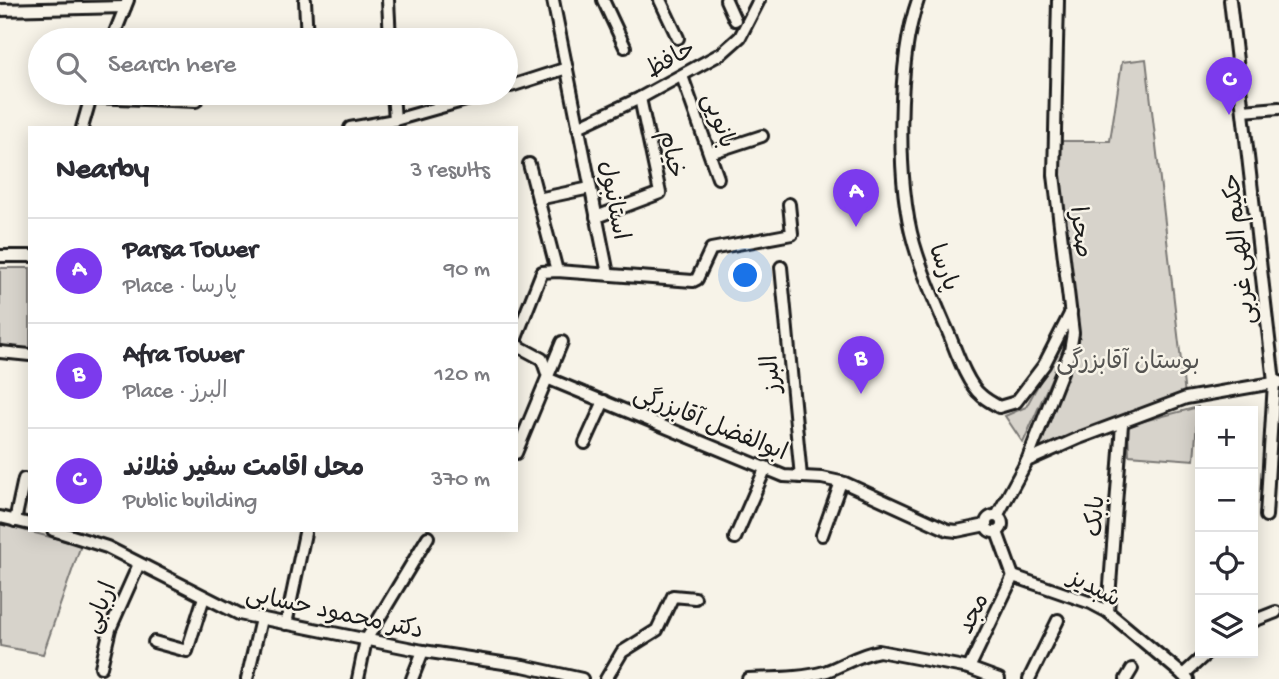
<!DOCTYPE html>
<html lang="en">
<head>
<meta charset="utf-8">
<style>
  body { margin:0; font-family:"Gochi Hand","Playpen Sans Arabic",sans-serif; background:#f7f7f7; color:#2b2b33 }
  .controls { position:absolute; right:21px; bottom:21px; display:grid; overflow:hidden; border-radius:0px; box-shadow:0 4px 18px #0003 }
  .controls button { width:63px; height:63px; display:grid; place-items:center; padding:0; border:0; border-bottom:2px solid #e1e1e2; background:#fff; color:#2b2b33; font:35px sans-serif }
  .you { position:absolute; left:746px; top:276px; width:24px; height:24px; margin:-18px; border:5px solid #fff; border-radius:50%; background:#1a73e8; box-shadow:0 0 0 10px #1a73e833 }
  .badge { display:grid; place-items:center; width:46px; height:46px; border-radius:50%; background:#7c3aed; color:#fff; font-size:23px; font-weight:700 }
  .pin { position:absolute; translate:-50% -58px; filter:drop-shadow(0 2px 4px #0008) }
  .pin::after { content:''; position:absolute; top:37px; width:24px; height:21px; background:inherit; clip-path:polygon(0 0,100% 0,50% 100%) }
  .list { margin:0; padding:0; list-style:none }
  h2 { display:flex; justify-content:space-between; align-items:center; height:91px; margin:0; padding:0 28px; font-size:30px }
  h2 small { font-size:23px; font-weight:400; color:#7c7c81 }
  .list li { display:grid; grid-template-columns:46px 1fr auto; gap:21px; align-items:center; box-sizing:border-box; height:105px; padding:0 28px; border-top:2px solid #e1e1e2 }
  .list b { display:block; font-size:26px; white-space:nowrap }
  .list p { margin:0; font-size:23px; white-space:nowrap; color:#7c7c81 }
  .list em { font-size:23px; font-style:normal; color:#7c7c81 }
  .icon { flex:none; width:38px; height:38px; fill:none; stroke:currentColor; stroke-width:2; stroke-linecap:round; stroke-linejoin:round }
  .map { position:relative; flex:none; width:1279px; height:679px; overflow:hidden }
  .search { position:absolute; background:#fff; box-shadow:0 4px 18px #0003; left:28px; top:28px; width:490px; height:77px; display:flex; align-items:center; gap:18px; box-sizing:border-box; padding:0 24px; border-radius:38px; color:#7c7c81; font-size:26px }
  .panel { position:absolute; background:#fff; box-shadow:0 4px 18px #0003; left:28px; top:126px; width:490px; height:406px; border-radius:0px }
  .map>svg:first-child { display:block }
</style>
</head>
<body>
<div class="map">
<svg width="1279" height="679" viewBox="0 0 1279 679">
  <rect width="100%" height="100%" fill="#f7f3e8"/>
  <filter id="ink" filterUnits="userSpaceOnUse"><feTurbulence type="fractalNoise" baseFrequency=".0143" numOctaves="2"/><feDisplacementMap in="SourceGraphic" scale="14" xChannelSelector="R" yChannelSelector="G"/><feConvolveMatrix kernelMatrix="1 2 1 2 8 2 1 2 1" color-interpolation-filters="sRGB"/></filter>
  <g filter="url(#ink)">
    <!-- green -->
    <g fill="#d7d3cb" stroke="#7a7874" stroke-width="2">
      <path d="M 1146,59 L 1185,395 L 1035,453 L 1078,340 L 1059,174 L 1060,141 L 1110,141 L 1122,62 Z"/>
      <path d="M 0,268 L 30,268 L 30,349 L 0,348 Z"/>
      <path d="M 1066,334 L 1068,341 L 1023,443 L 1005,416 L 1026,407 Z"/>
      <path d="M 1198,407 L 1194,460 L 1129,455 L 1128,425 Z"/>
      <path d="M 0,524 L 81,545 L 43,654 L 0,646 Z"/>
    </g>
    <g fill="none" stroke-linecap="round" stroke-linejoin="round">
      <defs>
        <g id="minor">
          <path d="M 305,0 L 307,40"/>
          <path d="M 388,0 L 390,40"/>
          <path d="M 553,0 L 608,274"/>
          <path d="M 603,0 L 625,47"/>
          <path d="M 660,0 L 678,38"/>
          <path d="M 726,0 L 735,20"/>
          <path d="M 918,0 C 897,59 896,184 914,244 C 923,275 936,305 949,334 C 956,351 967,384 981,395 C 986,400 993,403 999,407 L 1016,402 L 1044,365 L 1071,312"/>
          <path d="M 1230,0 L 1274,382 L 1266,516"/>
          <path d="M 0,10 L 125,7"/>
          <path d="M 112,40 L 128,0"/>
          <path d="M 682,76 L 718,178"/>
          <path d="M 511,86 L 567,68"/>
          <path d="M 393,93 L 395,120"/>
          <path d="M 91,97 L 196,101"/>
          <path d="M 1243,111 L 1279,108"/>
          <path d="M 578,127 L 640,98 L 722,53 L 740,37 L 759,0"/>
          <path d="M 82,128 L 92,93"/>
          <path d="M 350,128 L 395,120 L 480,96"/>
          <path d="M 710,153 L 762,136"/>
          <path d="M 529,164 L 557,271"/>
          <path d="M 538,199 L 590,188"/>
          <path d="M 596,217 L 660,193 L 640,98"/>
          <path d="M 0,256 L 30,256"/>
          <path d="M 781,267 L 801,477"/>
          <path d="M 516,338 L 542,272 L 557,271 L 693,281 L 697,279 L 711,249 L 792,234 L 789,204"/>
          <path d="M 516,345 L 542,359 L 549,379 L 784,476 L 822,478 L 845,483 L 948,530 L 957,531 L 986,525"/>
          <path d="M 0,352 L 30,355"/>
          <path d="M 585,443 L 604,401"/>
          <path d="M 516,453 L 562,342"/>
          <path d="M 1027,461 L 1070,351 L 1073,333 L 1054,175 L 1058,0"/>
          <circle cx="994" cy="524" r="8"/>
          <path d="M 997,516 L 1027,461 L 1079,438 L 1186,398 L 1279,382"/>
          <path d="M 0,517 L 30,524"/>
          <path d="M 15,521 L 24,479"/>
          <path d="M 53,530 L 107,547 L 239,614 L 423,651 L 523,666 L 582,679"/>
          <path d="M 997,532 L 1013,576"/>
          <path d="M 822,535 L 841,482"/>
          <path d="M 735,538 L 766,467"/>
          <path d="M 1013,576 L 1091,603 L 1108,612 L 1188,679"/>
          <path d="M 1108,612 L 1122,424"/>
          <path d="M 1253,621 L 1276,612"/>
          <path d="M 286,624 L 305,533"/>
          <path d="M 154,642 L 187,651 L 204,597"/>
          <path d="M 101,667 L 110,629 L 139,564"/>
          <path d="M 969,668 L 1013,576"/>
          <path d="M 1183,675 L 1207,653"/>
          <path d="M 247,679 L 261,619"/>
          <path d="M 358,679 L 366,640 L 428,537"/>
          <path d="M 412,679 L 423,651"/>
          <path d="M 606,679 L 622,652 L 657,630 L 673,596 L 695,598"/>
          <path d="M 748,679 C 774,678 802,679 827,671 C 845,664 860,654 879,651 L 969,668 L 999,679"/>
          <path d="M 1029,679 L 1058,620"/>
          <path d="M 1126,679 L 1132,669"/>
        </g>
      </defs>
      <!-- minor casing -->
      <use href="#minor" stroke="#1c1c1c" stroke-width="16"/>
      <!-- minor -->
      <use href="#minor" stroke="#f7f3e8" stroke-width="10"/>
    </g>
  </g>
  <g text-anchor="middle" stroke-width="5" stroke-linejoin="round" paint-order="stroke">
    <!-- street labels -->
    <g font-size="24" fill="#1c1c1c" stroke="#f7f3e8">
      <text transform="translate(670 58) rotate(-29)" y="8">حافظ</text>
      <text transform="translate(720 120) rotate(70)" y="8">بانویی</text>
      <text transform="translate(673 154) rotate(79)" y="8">خیام</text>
      <text transform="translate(615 200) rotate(79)" y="8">استانبول</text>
      <text transform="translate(1082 232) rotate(83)" y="8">صحرا</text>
      <text transform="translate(1238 249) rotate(-96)" y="8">حکیم الهی غربی</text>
      <text transform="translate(945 267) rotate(70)" y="8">پارسا</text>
      <text transform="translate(770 374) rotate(-95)" y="8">البرز</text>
      <text transform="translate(711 422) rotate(22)" y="8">ابوالفضل آقابزرگی</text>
      <text transform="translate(1094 516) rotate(-86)" y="8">بابک</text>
      <text transform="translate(1095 587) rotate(27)" y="8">شبدیز</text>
      <text transform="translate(99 607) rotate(-69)" y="8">اربابی</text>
      <text transform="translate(335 611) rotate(12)" y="8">دکتر محمود حسابی</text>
      <text transform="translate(972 613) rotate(-64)" y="8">مجد</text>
    </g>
    <!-- park labels -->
    <g font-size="24" fill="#545351" stroke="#f7f3e8">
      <text x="1128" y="368">بوستان آقابزرگی</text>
    </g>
  </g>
</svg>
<div class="controls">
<button>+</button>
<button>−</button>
<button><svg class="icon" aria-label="locate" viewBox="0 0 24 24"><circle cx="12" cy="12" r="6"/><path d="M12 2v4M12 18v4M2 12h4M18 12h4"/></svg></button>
<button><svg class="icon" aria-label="layers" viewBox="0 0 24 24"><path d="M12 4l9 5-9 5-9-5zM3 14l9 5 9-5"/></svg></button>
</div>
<div class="you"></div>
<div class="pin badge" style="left:856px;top:227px">A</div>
<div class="pin badge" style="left:861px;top:394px">B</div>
<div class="pin badge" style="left:1229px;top:115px">C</div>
<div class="search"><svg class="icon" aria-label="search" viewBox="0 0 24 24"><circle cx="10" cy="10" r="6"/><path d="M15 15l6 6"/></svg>Search here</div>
<section class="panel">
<h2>Nearby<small>3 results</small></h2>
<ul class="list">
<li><span class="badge">A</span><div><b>Parsa Tower</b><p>Place · پارسا</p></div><em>90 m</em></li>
<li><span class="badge">B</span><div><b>Afra Tower</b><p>Place · البرز</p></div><em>120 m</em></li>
<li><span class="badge">C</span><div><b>محل اقامت سفیر فنلاند</b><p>Public building</p></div><em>370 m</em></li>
</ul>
</section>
</div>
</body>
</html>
